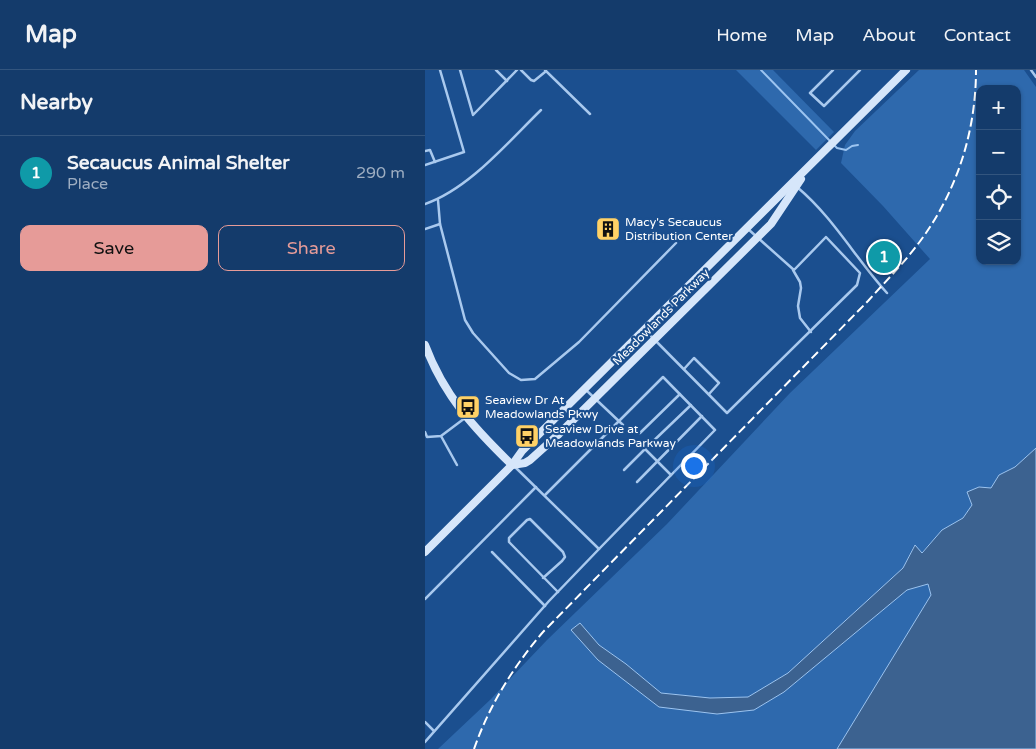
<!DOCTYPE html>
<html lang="en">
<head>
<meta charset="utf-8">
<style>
  body { margin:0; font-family:"Varela Round",sans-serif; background:#214673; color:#f1f3f6 }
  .controls { position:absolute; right:15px; top:15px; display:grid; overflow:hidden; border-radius:10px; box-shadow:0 1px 4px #0004 }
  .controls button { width:45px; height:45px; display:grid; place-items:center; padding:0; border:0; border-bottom:1px solid #33557e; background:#143b6b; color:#f1f3f6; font:25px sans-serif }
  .you { position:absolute; left:268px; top:395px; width:18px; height:18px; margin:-12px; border:4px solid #fff; border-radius:50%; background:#1a73e8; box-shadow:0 0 0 8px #1a73e833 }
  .badge { display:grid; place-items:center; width:32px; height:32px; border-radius:50%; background:#e69b98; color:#fff; font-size:16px; font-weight:700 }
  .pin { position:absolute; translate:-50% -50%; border:2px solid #fff; box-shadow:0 1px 5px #0006 }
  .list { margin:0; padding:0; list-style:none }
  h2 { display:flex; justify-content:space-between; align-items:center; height:65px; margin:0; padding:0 20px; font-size:21px }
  h2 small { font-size:16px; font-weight:400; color:#9dadc1 }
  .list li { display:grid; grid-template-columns:32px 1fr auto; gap:15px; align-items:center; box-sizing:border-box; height:75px; padding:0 20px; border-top:1px solid #33557e }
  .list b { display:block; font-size:19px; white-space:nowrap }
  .list p { margin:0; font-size:16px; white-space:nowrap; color:#9dadc1 }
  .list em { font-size:16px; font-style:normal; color:#9dadc1 }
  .actions { display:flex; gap:10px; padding:15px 20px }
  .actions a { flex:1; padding:11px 0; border:1px solid #e69b98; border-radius:10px; text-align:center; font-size:18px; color:#e69b98 }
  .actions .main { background:#e69b98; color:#111 }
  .icon { flex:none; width:28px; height:28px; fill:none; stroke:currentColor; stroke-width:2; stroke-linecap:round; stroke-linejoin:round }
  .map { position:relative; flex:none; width:611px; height:679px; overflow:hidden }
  header { display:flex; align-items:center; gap:30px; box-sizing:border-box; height:70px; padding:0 25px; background:#143b6b; border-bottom:1px solid #33557e }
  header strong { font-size:24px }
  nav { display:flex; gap:28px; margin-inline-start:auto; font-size:18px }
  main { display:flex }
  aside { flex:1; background:#143b6b }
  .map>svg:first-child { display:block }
</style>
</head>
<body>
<header>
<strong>Map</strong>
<nav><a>Home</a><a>Map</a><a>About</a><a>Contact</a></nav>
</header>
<main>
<aside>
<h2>Nearby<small></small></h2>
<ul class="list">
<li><span class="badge" style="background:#0f9aa8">1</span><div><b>Secaucus Animal Shelter</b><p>Place</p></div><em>290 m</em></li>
</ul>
<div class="actions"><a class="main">Save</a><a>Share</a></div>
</aside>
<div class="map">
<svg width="611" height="679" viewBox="0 0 611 679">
  <rect width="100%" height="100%" fill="#1b4f8f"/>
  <!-- green -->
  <g fill="#2e69ad" fill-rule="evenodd">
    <path d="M 311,0 L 348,0 L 409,62 L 391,80 Z"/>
    <path d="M 494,0 L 599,0 L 611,17 L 611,378 L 590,397 L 574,405 L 566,418 L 554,417 L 542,423 L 547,435 L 538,448 L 517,460 L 496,483 L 489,475 L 478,498 L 363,603 L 323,627 L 285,628 L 236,623 L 201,594 L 174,575 L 156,554 L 146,560 L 234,637 L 329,640 L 359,622 L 482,520 L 503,514 L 506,525 L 412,679 L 13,679 L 66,629 L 122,570 L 242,454 L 365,323 L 505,189 L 458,136 L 416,93 L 420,75 L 430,61 ZM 555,19 L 592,19 L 592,191 L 555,191 Z"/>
  </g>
  <!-- water -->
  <path fill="#3c6290" stroke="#9cc4f0" d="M 611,378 L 611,679 L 412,679 L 506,525 L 503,514 L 482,520 L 359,622 L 329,640 L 292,644 L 234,637 L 173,590 L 146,560 L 155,553 L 174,575 L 201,594 L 236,623 L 285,628 L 323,627 L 363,603 L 478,498 L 490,475 L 497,483 L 517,460 L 538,448 L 547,435 L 542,422 L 554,417 L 566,418 L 574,405 L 590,397 Z"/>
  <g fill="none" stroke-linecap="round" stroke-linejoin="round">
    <!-- stream -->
    <g stroke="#9cc4f0" stroke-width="2">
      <path d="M 336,0 L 406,72"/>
      <path d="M 409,75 L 412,78 L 421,80 L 427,76 L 433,75"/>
    </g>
    <!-- lane -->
    <g stroke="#a9c9ee" stroke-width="2.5">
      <path d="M 35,0 L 48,45 L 92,0"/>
      <path d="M 71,0 L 82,11"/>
      <path d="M 96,0 L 106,10 L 109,11 L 120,2"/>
      <path d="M 120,0 L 165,44"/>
      <path d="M 408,0 L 385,23 L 399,36 L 435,0"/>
      <path d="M 606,0 L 611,7"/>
      <path d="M 0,81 L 5,80 L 10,92"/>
      <path d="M 0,95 L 39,82 L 15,0"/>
      <path d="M 372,117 C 408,147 431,189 462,223"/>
      <path d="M 13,130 L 15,154"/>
      <path d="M 0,134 C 44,119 83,72 116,40"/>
      <path d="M 0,159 L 15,154 L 40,250 L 48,263 L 84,303 L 96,310 L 110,309 L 154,272 L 251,173"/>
      <path d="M 368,200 L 375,212 L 376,218 L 373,236 L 375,248 L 386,262"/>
      <path d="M 221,261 L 302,343 L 432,215 L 435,203 L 401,167 L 369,200 L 323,159"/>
      <path d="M 259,299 L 269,288 L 294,313 L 284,324"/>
      <path d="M 161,320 L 198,355"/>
      <path d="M 204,360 L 210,363 L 215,363 L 255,324"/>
      <path d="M 0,362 L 2,367 L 16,366 L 40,348"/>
      <path d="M 16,366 L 32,395"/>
      <path d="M 199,400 L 220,379"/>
      <path d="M 246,405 L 220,379 L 266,335"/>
      <path d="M 212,412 L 277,346"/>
      <path d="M 120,425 L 238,307 L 290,360 L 174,479"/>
      <path d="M 67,482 L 120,536"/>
      <path d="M 118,508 L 137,491 L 140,487 L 138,482 L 105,449 L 102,450 L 84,468 L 84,472 L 133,522"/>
      <path d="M 0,529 L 111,417"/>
      <path d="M 0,652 L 9,661"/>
      <path d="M 0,672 L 124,531 L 174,479 L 89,396"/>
    </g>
    <!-- secondary -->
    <g stroke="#d6e6fa" stroke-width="8">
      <path d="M 0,275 C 19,326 49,358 87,395"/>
      <path d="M 87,395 L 100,393 L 105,390 L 134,364 L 346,154 L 376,109"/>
      <path d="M 0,482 L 87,395 L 97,381 L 481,0"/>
    </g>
    <!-- rail -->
    <path stroke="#fff" stroke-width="2" stroke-dasharray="9 4" stroke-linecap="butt" d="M 49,679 C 64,636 88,597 118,562 L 443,231 C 460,212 478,194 493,174 C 531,124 551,63 551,0"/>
  </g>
  <!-- icons -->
  <defs>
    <symbol id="building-square" viewBox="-11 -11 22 22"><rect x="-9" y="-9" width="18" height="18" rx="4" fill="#ffd166" stroke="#1b4f8f"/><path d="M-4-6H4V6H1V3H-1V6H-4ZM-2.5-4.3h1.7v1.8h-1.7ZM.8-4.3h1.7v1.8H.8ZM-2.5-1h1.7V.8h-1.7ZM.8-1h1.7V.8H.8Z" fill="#111"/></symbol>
    <symbol id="bus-square" viewBox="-11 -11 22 22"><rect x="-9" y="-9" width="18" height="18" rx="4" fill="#ffd166" stroke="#1b4f8f"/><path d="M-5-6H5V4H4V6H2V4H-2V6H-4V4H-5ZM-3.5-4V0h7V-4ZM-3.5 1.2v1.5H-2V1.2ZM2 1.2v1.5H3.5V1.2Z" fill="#111"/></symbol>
  </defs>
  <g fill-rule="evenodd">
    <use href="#building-square" x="169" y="145" width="28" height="28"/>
    <use href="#bus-square" x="29" y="323" width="28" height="28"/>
    <use href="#bus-square" x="88" y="352" width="28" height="28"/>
  </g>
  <g text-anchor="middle" stroke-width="4.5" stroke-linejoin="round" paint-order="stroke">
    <!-- poi labels -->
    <g font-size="12" fill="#fff" stroke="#1b4f8f" text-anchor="start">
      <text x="200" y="156">Macy's Secaucus<tspan x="200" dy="14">Distribution Center</tspan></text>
      <text x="60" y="334">Seaview Dr At<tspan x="60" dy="14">Meadowlands Pkwy</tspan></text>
      <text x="120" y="363">Seaview Drive at<tspan x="120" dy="14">Meadowlands Parkway</tspan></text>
    </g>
    <!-- street labels -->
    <g font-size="12" fill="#fff" stroke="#1b4f8f">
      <text transform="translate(236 247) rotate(-45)" y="4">Meadowlands Parkway</text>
    </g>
  </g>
</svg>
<div class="controls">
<button>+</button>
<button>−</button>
<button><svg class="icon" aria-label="locate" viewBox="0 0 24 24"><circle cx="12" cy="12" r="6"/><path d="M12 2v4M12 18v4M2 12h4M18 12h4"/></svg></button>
<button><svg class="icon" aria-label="layers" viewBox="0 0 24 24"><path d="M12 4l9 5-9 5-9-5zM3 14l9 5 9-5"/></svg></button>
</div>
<div class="you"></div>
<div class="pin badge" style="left:459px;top:187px;background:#0f9aa8">1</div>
</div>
</main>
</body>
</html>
